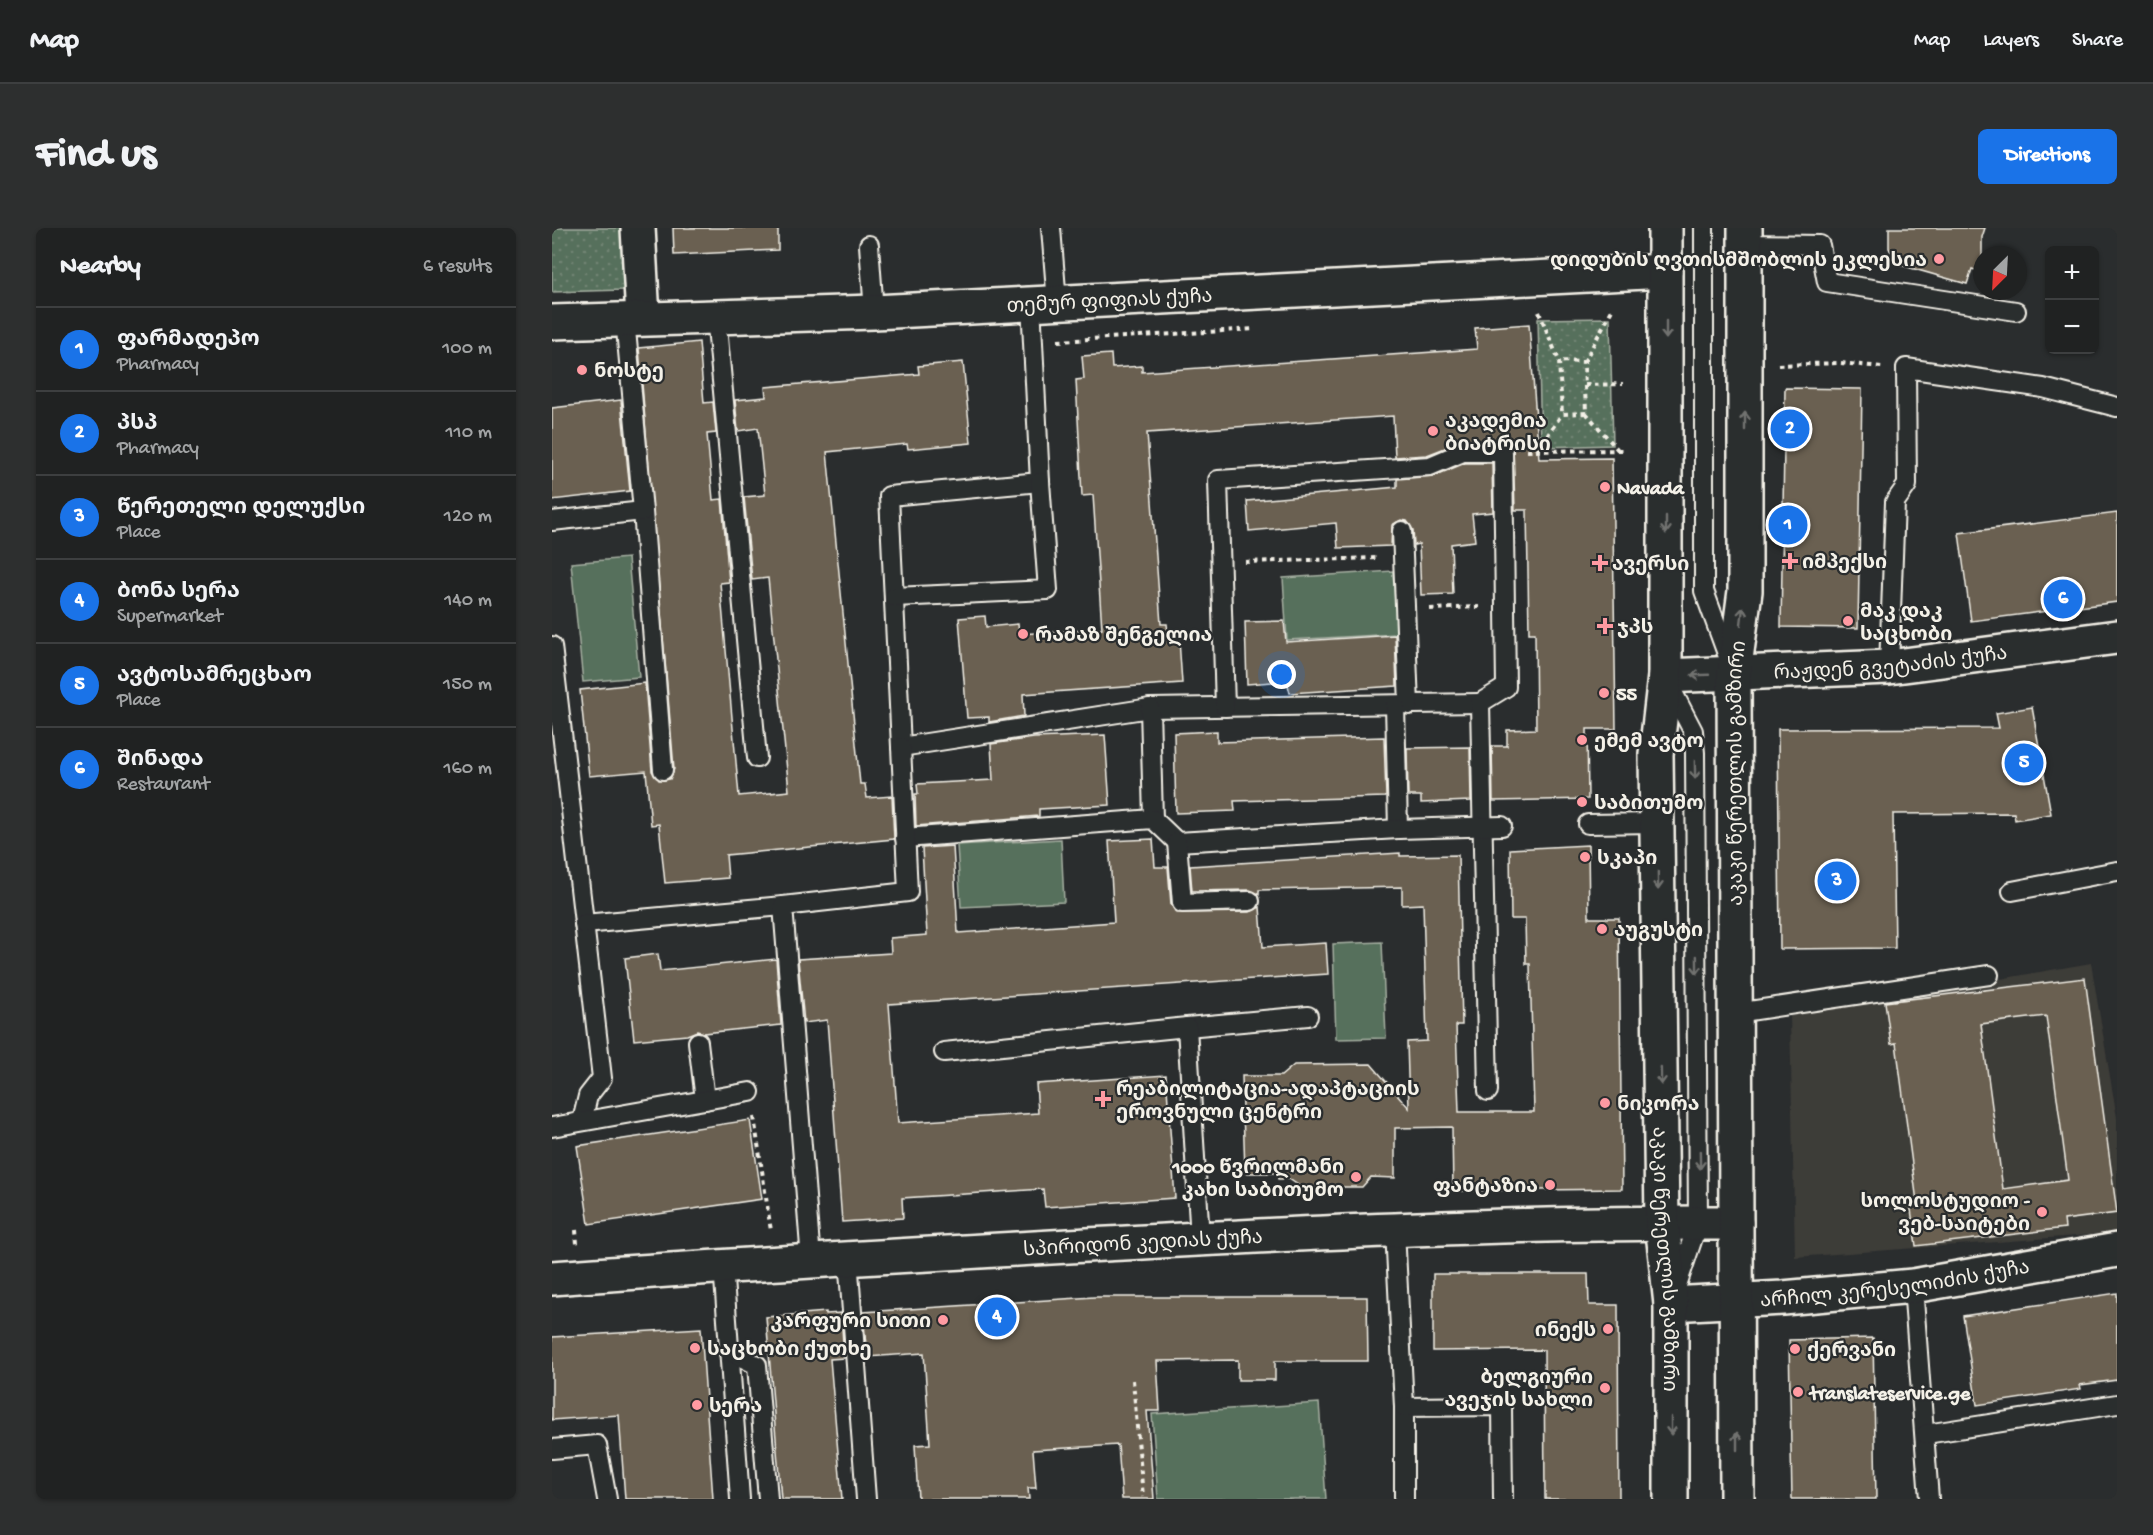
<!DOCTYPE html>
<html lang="en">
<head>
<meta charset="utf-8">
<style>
  body { margin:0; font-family:"Gochi Hand","Noto Sans Georgian",sans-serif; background:#2d2f2f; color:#f1f3f6 }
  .controls { position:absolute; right:18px; top:18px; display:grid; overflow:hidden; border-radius:9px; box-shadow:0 2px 4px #0004 }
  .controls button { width:54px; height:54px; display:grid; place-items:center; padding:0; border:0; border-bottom:2px solid #3d3f40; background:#202222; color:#f1f3f6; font:30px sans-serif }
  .compass { position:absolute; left:1421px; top:18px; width:54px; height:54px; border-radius:50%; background:#202222; box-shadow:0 2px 4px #0004; rotate:204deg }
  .you { position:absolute; left:730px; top:447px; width:21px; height:21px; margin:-15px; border:4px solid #fff; border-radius:50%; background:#1a73e8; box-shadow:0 0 0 9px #1a73e833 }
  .badge { display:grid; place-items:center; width:39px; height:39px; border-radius:50%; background:#1a73e8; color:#fff; font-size:20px; font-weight:700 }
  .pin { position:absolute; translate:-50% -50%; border:3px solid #fff; box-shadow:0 2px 6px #0006 }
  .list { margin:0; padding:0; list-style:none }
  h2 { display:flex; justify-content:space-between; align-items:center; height:78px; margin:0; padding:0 24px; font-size:26px }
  h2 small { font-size:20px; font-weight:400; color:#a2a4a5 }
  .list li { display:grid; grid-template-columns:39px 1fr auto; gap:18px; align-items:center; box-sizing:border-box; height:84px; padding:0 24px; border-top:2px solid #3d3f40 }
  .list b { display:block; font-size:22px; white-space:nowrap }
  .list p { margin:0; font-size:20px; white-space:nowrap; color:#a2a4a5 }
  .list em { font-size:20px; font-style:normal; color:#a2a4a5 }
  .map { position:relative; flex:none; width:1565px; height:1271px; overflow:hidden; border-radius:9px }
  header { display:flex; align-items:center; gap:36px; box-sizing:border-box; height:84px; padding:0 30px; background:#202222; border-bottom:2px solid #3d3f40 }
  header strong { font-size:28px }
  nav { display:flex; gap:33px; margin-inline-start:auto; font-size:21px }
  .intro { display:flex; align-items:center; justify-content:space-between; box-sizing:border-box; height:144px; padding:0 36px }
  h1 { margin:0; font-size:42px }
  .button { padding:15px 27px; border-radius:9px; background:#1a73e8; color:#fff; font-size:21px; font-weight:700 }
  main { display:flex; gap:36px; padding:0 36px }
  aside { flex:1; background:#202222; border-radius:9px; box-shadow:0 2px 4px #0004 }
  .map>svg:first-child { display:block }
</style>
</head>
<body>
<header>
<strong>Map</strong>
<nav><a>Map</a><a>Layers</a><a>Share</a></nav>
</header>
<div class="intro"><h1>Find us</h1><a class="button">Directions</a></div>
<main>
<aside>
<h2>Nearby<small>6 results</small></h2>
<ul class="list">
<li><span class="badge">1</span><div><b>ფარმადეპო</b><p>Pharmacy</p></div><em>100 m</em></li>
<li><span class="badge">2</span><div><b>პსპ</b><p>Pharmacy</p></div><em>110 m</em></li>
<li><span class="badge">3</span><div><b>წერეთელი დელუქსი</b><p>Place</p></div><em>120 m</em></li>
<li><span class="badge">4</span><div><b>ბონა სერა</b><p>Supermarket</p></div><em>140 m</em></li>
<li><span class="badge">5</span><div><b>ავტოსამრეცხაო</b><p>Place</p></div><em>150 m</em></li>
<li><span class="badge">6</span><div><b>შინადა</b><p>Restaurant</p></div><em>160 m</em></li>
</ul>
</aside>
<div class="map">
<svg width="1565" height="1271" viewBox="0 0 1565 1271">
  <defs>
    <pattern id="park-dots" width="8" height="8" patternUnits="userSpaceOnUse" patternTransform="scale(1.5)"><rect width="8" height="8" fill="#576f5c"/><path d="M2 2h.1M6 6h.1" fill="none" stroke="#708473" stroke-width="1.8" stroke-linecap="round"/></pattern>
  </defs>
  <rect width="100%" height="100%" fill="#2a2d2e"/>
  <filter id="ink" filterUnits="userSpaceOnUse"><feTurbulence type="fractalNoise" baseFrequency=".0167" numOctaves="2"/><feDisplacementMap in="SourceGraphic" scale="12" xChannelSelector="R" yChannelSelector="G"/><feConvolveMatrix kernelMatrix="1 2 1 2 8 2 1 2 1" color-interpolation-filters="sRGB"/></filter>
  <g filter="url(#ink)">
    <!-- built -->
    <path fill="#3d3c38" d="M 1539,735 L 1565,890 L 1565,1005 L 1243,1029 L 1238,788 Z"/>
    <!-- grass -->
    <g fill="#576f5c" stroke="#a6b0a2" stroke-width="1.5">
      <path d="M 76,330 L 87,449 L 31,454 L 19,335 Z"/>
      <path d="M 841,343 L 845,406 L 735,412 L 731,350 Z"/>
      <path d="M 509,611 L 512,674 L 409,679 L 405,617 Z"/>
      <path d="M 830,714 L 834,810 L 784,811 L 781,716 Z"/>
      <path d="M 767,1175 L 774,1271 L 606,1271 L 600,1186 Z"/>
    </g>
    <!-- park -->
    <g fill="url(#park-dots)" stroke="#a6b0a2" stroke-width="1.5">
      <path d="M 0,0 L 69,0 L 72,62 L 0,64 Z"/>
      <path d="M 1058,90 L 1061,217 L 989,219 L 986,91 Z"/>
    </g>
    <!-- building -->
    <g fill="#6a6051" stroke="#f4f1e8" stroke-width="1.5" fill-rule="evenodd">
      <path d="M 121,0 L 226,0 L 226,22 L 122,27 Z"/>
      <path d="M 1337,0 L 1433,0 L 1430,9 L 1430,44 L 1420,41 L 1415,56 L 1345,36 L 1337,20 Z"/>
      <path d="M 977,96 L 987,231 L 1060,230 L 1064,501 L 1035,501 L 1036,571 L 941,573 L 940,518 L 955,518 L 955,502 L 984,501 L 983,405 L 977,405 L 975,282 L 963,282 L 961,219 L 951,213 L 911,213 L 875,227 L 843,229 L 841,188 L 595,205 L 609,396 L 615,396 L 617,413 L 627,412 L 630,455 L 471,466 L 472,488 L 437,494 L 437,489 L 415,490 L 407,390 L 433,388 L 434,399 L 466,396 L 467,406 L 550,401 L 541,267 L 530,268 L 524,152 L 532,151 L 530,128 L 559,126 L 560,140 L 590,138 L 590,144 L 925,121 L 923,100 Z"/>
      <path d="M 147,114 L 152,175 L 161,174 L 164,205 L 155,206 L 161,272 L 170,271 L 177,354 L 168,355 L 187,568 L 237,563 L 216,350 L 200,352 L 192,269 L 213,267 L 206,200 L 186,203 L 183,172 L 214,169 L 213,159 L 367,146 L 366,138 L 411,134 L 419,215 L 356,221 L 355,216 L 275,224 L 308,556 L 313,556 L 315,570 L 340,568 L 342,611 L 174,627 L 176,650 L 113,655 L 107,596 L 99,597 L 94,543 L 37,548 L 28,462 L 93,455 L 100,543 L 107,552 L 118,551 L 122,541 L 87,120 Z"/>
      <path d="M 1233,160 L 1310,161 L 1306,400 L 1229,399 Z"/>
      <path d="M 69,172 L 78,263 L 0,272 L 0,180 Z"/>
      <path d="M 913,235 L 940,235 L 941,284 L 920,286 L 923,313 L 899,316 L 901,366 L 869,367 L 867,316 L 862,317 L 861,302 L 855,293 L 849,292 L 840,297 L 839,318 L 786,320 L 784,295 L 697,303 L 695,273 L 845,259 L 845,251 L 882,248 Z"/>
      <path d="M 1565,285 L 1565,374 L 1419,393 L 1407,305 Z"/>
      <path d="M 732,393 L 734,414 L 843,407 L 845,458 L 738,465 L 735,453 L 695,456 L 693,394 Z"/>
      <path d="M 1480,479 L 1499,586 L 1463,592 L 1462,585 L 1341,586 L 1343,720 L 1228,721 L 1226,501 L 1447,500 L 1444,485 Z"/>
      <path d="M 665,503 L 665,514 L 832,509 L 834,569 L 682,573 L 683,583 L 624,585 L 622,505 Z"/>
      <path d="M 553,507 L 558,577 L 487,581 L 487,588 L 364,598 L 363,566 L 366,566 L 365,556 L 441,552 L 439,516 L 482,510 Z"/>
      <path d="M 918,519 L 919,573 L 869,575 L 869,568 L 856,568 L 855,520 Z"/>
      <path d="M 601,611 L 603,639 L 616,639 L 619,676 L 624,685 L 698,684 L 708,679 L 711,719 L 774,715 L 776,746 L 337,776 L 346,895 L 486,885 L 484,856 L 614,847 L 623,970 L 493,979 L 491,961 L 350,970 L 351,990 L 290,994 L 275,792 L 252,795 L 246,731 L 339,725 L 338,710 L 375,707 L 370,620 L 401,618 L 406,705 L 562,694 L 557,613 Z"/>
      <path d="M 1036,617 L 1037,690 L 1067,690 L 1070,961 L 901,963 L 900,899 L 843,900 L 843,950 L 819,949 L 810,959 L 749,959 L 737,951 L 726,951 L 724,945 L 693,945 L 690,848 L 729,848 L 742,837 L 819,836 L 857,880 L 855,814 L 875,813 L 871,676 L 850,677 L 850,659 L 707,662 L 707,666 L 698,662 L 640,663 L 638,638 L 848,625 L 848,628 L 906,627 L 910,797 L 904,797 L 907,884 L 982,884 L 978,736 L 974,736 L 973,691 L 959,691 L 958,621 Z"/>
      <path d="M 106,726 L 108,743 L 224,731 L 229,797 L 152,805 L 145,803 L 135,807 L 82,812 L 73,730 Z"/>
      <path d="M 1533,750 L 1565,985 L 1512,992 L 1513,1000 L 1364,1018 L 1358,974 L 1365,974 L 1344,815 L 1339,816 L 1333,774 ZM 1494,788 L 1516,952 L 1451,961 L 1429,796 Z"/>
      <path d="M 198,892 L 210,971 L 37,996 L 25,918 Z"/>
      <path d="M 881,1046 L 1036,1046 L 1037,1077 L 1066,1077 L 1067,1271 L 993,1271 L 992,1122 L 881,1123 Z"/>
      <path d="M 1565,1065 L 1565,1152 L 1528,1157 L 1529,1161 L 1425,1177 L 1411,1088 Z"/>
      <path d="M 542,1069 L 815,1069 L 816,1133 L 723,1133 L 723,1152 L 686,1152 L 686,1132 L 605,1133 L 608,1183 L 595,1183 L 602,1271 L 570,1271 L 566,1217 L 481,1222 L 484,1260 L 476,1260 L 477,1271 L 366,1271 L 363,1217 L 378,1216 L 372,1125 L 315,1129 L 311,1084 Z"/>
      <path d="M 274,1084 L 274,1086 L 289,1085 L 292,1130 L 278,1131 L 290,1271 L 229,1271 L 214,1089 Z"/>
      <path d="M 149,1100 L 161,1271 L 73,1271 L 67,1187 L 0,1192 L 0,1109 Z"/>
      <path d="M 1321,1110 L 1324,1271 L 1240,1271 L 1237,1112 Z"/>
    </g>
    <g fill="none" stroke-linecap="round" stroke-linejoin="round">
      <defs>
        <g id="service">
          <path d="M 499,0 L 505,75"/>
          <path d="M 1152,0 L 1152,363 L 1178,434"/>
          <path d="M 1192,16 L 1268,17 L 1275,54 L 1464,83"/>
          <path d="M 317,17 L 322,84"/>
          <path d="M 479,75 L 488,254 L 337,268 L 349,519 L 598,480 L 928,475"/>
          <path d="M 164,88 L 205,530"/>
          <path d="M 91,283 L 111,542"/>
          <path d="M 0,293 L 91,283 L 73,91"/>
          <path d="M 850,303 L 857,477"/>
          <path d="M 342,369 L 496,362 L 488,254"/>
          <path d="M 0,418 L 50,850 L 36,868 L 30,893"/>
          <path d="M 1337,439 L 1343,274 L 1355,257 L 1354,140 L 1491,160 L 1565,179"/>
          <path d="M 1115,453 L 1141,503 L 1143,525 L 1146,995 L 1123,1063"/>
          <path d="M 843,477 L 846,601"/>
          <path d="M 673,479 L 666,252 L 878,238 L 911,224 L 951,224 L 954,459 L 928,475 L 936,863"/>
          <path d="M 598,480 L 601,591"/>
          <path d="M 1036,596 L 1105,595"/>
          <path d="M 353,610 L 601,591 L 625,614 L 846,601 L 950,598"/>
          <path d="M 625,614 L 630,675 L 698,673"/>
          <path d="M 1460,663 L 1565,643"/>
          <path d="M 32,696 L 231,678"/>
          <path d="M 1184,785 L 1437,747"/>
          <path d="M 635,799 L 756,788"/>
          <path d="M 146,814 L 153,872"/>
          <path d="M 392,824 L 635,799 L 648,1011"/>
          <path d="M 0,899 L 198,864"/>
          <path d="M 843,1002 L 852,1179 L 852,1271"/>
          <path d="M 296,1030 L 314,1271"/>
          <path d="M 259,1032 L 231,678 L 356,664 L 349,519"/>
          <path d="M 171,1037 L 188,1271"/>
          <path d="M 1361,1058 L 1377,1271"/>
          <path d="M 176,1123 L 205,1137 L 216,1271"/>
          <path d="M 852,1179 L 950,1178 L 951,1271"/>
          <path d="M 1374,1206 L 1565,1176"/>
          <path d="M 0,1221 L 45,1217 L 55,1271"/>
        </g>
        <g id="minor">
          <path d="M 86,0 L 91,90"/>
          <path id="s1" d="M 0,94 L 322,84 L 1113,43"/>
          <path id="s2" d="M 0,1050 C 178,1037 357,1027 535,1017 C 751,1005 968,994 1184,995"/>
          <path id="s3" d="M 1119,1076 L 1231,1070 L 1361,1058 L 1565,1022"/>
        </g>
        <g id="tertiary">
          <path id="s4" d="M 1113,448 L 1337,439 L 1565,409"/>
        </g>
        <g id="secondary">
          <path id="s5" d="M 1113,0 L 1113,448 L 1104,526 L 1110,995 L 1119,1076 L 1119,1271"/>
          <path id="s6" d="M 1185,1271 L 1182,446 L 1193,363 L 1193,0"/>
        </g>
      </defs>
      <!-- service casing -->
      <use href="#service" stroke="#f4f1e8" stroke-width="22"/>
      <!-- minor casing -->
      <use href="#minor" stroke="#f4f1e8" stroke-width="38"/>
      <!-- tertiary casing -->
      <use href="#tertiary" stroke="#f4f1e8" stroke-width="38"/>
      <!-- secondary casing -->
      <use href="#secondary" stroke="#f4f1e8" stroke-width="38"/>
      <!-- path -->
      <g stroke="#f4f1e8" stroke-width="4" stroke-dasharray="4.5 4.5" stroke-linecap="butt">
        <path d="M 987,84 L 1007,133"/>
        <path d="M 506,113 L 703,101"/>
        <path d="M 1032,134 L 1061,80"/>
        <path d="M 1226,137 L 1288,135 L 1330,139"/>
        <path d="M 1033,157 L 1071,156"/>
        <path d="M 1034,185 L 1010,186 L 1007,133 L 1032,134 L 1034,185 L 1066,222"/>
        <path d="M 975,223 L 1073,222"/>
        <path d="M 985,223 L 1010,186"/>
        <path d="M 693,334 L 826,330"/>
        <path d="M 878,381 L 927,379"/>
        <path d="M 202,889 L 219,1003"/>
        <path d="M 24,1002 L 25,1016"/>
        <path d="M 581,1152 L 591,1269"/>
      </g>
      <!-- service -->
      <use href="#service" stroke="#2a2d2e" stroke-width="18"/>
      <!-- minor -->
      <use href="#minor" stroke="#2a2d2e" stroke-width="33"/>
      <!-- tertiary -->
      <use href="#tertiary" stroke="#2a2d2e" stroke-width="33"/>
      <!-- secondary -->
      <use href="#secondary" stroke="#2a2d2e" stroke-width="33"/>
    </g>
    <!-- one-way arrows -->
    <defs><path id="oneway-shaft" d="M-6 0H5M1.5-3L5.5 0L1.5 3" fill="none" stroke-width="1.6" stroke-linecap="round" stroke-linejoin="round" transform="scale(1.5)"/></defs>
    <g stroke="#71726f">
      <use href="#oneway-shaft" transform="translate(1114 102) rotate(90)"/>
      <use href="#oneway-shaft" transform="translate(1193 193) rotate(-90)"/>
      <use href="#oneway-shaft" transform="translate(1114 297) rotate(90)"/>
      <use href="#oneway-shaft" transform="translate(1190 388) rotate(-83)"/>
      <use href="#oneway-shaft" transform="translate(1148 447) rotate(178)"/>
      <use href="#oneway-shaft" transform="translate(1143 542) rotate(89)"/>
      <use href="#oneway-shaft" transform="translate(1106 653) rotate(89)"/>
      <use href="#oneway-shaft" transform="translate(1145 737) rotate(89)"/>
      <use href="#oneway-shaft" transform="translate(1109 848) rotate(89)"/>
      <use href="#oneway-shaft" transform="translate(1148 932) rotate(89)"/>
      <use href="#oneway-shaft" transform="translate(1119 1198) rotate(90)"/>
      <use href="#oneway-shaft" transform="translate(1185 1213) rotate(-90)"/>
    </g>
  </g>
  <!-- markers -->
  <g fill="#ff9aa2" stroke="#2a2d2e" stroke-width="2">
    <circle cx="1387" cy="31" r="6"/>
    <circle cx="30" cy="142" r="6"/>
    <circle cx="881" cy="203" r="6"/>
    <circle cx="1053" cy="259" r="6"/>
    <path d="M1235 324h6v6h6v6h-6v6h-6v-6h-6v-6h6z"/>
    <path d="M1045 326h6v6h6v6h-6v6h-6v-6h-6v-6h6z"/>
    <circle cx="1296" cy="393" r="6"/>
    <path d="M1050 389h6v6h6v6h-6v6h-6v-6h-6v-6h6z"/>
    <circle cx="471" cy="406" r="6"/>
    <circle cx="1052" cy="465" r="6"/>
    <circle cx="1030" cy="512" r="6"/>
    <circle cx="1030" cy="574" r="6"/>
    <circle cx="1033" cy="629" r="6"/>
    <circle cx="1050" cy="701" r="6"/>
    <path d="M548 862h6v6h6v6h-6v6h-6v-6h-6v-6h6z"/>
    <circle cx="1053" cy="875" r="6"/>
    <circle cx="804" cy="949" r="6"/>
    <circle cx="998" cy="957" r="6"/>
    <circle cx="1490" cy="984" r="6"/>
    <circle cx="391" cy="1092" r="6"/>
    <circle cx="1056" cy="1101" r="6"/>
    <circle cx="143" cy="1120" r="6"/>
    <circle cx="1243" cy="1121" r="6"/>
    <circle cx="1053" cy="1160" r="6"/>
    <circle cx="1246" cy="1164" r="6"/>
    <circle cx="145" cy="1177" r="6"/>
  </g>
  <g text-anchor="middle" stroke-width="4.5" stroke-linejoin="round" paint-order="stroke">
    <!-- poi labels -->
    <g font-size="20" font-weight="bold" fill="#f4f1e8" stroke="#2a2d2e" text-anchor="start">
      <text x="1375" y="38" text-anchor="end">დიდუბის ღვთისმშობლის ეკლესია</text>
      <text x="42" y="149">ნოსტე</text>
      <text x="893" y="199">აკადემია<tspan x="893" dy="23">ბიატრისი</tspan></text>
      <text x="1065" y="266">Navada</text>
      <text x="1250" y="340">იმპექსი</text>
      <text x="1060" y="342">ავერსი</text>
      <text x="1308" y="389">მაკ დაკ<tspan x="1308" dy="23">საცხობი</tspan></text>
      <text x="1065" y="405">ჯპს</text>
      <text x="483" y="413">რამაზ შენგელია</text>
      <text x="1064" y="472">55</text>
      <text x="1042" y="519">ემემ ავტო</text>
      <text x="1042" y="581">საბითუმო</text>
      <text x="1045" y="636">სკაპი</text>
      <text x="1062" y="708">აუგუსტი</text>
      <text x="564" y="867">რეაბილიტაცია-ადაპტაციის<tspan x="564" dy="23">ეროვნული ცენტრი</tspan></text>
      <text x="1065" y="882">ნიკორა</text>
      <text x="792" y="945" text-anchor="end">1000 წვრილმანი<tspan x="792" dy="23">კახი საბითუმო</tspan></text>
      <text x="986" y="964" text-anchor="end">ფანტაზია</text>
      <text x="1478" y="979" text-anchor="end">სოლოსტუდიო -<tspan x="1478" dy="23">ვებ-საიტები</tspan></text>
      <text x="379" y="1099" text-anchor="end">კარფური სითი</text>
      <text x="1044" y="1108" text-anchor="end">ინექს</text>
      <text x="155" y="1127">საცხობი ქუთხე</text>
      <text x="1255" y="1128">ქერვანი</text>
      <text x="1041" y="1155" text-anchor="end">ბელგიური<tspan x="1041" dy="23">ავეჯის სახლი</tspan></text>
      <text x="1258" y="1171">translateservice.ge</text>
      <text x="157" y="1184">სერა</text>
    </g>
    <!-- street labels -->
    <g font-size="20" fill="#f4f1e8" stroke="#2a2d2e">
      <text dy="7" stroke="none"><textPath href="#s1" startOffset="558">თემურ ფიფიას ქუჩა</textPath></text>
      <text dy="7" stroke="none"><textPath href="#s4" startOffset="226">რაჟდენ გვეტაძის ქუჩა</textPath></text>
      <text dy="7" stroke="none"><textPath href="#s6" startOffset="726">აკაკი წერეთლის გამზირი</textPath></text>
      <text dy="7" stroke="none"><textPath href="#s2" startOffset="592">სპირიდონ კედიას ქუჩა</textPath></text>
      <text dy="7" stroke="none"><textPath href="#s5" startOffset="1032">აკაკი წერეთლის გამზირი</textPath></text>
      <text dy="7" stroke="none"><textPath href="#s3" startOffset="225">არჩილ კერესელიძის ქუჩა</textPath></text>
    </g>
  </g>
</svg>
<div class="controls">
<button>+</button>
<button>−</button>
</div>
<svg class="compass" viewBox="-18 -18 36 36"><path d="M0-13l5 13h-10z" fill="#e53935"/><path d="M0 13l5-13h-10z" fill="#a2a4a5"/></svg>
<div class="you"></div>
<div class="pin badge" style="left:1236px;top:297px">1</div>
<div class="pin badge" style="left:1238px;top:201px">2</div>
<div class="pin badge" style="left:1285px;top:653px">3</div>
<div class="pin badge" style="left:445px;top:1089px">4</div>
<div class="pin badge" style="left:1472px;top:535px">5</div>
<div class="pin badge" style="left:1511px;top:371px">6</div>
</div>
</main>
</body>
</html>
